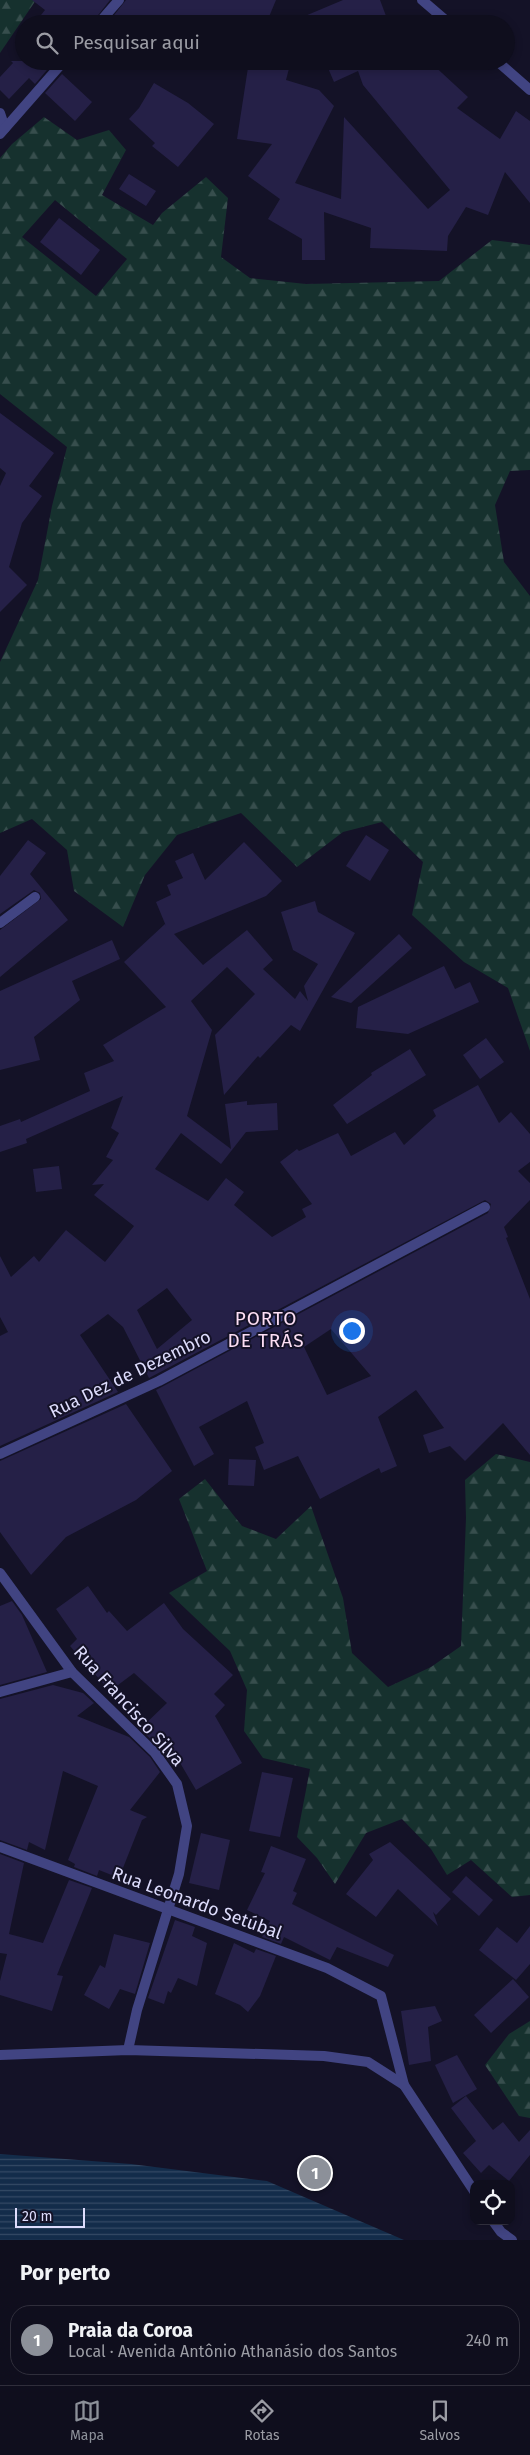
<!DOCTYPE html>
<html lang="pt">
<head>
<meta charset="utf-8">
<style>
  body { margin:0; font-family:"Fira Sans",sans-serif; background:#1d1c2a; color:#f1f3f6 }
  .controls { position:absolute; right:15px; bottom:15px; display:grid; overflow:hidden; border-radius:10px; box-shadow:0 2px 8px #0003 }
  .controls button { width:45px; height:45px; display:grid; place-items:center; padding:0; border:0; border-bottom:1px solid #2f2e3b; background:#0f0e1d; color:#f1f3f6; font:25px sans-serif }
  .scale { position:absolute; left:15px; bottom:12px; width:70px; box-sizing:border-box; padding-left:5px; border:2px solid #dddcfc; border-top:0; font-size:14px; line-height:18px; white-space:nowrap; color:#dddcfc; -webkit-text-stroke:4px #141227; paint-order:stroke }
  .you { position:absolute; left:351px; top:1330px; width:18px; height:18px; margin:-12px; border:4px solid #fff; border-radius:50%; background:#1a73e8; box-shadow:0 0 0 8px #1a73e833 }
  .badge { display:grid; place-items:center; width:32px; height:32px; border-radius:50%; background:#8c9099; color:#fff; font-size:16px; font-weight:700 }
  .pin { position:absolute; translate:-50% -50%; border:2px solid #fff; box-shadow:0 1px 5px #0006 }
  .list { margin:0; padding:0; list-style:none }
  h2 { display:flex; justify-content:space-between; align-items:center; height:65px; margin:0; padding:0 20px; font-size:21px }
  h2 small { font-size:16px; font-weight:400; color:#9b9ca4 }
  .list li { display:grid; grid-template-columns:32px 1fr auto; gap:15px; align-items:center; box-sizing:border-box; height:70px; margin:0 10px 10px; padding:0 10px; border:1px solid #2f2e3b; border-radius:20px }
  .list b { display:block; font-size:19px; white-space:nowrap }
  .list p { margin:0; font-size:16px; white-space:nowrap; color:#9b9ca4 }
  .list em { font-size:16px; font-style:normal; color:#9b9ca4 }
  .icon { flex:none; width:28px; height:28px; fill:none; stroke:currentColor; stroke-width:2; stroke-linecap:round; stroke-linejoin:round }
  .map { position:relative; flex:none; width:530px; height:2240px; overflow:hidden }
  .search { position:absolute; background:#0f0e1d; box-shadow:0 2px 8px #0003; left:15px; right:15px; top:15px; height:55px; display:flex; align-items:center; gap:12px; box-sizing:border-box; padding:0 18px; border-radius:28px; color:#9b9ca4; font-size:19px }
  .sheet { height:145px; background:#0f0e1d }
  nav { display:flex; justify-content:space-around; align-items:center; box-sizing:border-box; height:70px; border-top:1px solid #2f2e3b; background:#0f0e1d; font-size:14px; color:#9b9ca4 }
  nav a { display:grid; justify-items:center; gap:2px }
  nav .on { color:#8c9099 }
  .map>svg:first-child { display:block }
</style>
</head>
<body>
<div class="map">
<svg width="530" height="2240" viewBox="0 0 530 2240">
  <defs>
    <pattern id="forest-firs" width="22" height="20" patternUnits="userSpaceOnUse" patternTransform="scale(1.25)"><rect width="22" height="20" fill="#16312e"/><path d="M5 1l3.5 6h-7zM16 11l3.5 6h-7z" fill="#374e4d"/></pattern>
    <pattern id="water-rules" width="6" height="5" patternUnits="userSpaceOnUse" patternTransform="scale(1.25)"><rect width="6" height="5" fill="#132c4a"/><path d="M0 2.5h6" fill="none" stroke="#354a65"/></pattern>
  </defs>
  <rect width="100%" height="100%" fill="#141227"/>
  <!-- forest -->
  <g fill="url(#forest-firs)" fill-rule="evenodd">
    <path d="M 0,0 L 36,0 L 0,53 Z"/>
    <path d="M 44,117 L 77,140 L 109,130 L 126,150 L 102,195 L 153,225 L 162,213 L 206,177 L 228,198 L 221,257 L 250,278 L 306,284 L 439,281 L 492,240 L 530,245 L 530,470 L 510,471 L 495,505 L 504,562 L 530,596 L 530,1051 L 508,988 L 464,962 L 412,915 L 423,862 L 382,822 L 343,832 L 297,867 L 241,813 L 177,835 L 145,875 L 123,927 L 74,891 L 67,850 L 32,819 L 0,833 L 0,662 L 38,580 L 52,506 L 67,447 L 0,394 L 0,158 L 12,144 ZM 55,200 L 127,259 L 96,296 L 22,237 Z"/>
    <path d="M 496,1454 L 530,1462 L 530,1895 L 512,1897 L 471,1860 L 447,1875 L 431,1849 L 402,1819 L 366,1833 L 335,1884 L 317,1858 L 297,1837 L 310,1769 L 263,1758 L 244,1731 L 247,1690 L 230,1651 L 169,1593 L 207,1571 L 179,1499 L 205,1479 L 242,1526 L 276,1539 L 311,1506 L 343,1598 L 352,1653 L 388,1687 L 431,1667 L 461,1646 L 466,1518 L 465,1480 Z"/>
    <path d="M 530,2021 L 530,2118 L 519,2116 L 485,2065 L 509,2034 Z"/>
  </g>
  <!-- water -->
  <path fill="url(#water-rules)" d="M 0,2154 L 131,2164 L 267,2181 L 404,2240 L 0,2240 Z"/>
  <!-- building -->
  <g fill="#252047" fill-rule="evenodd">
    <path d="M 32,0 L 110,0 L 91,24 L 34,24 L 45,10 Z"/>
    <path d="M 126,0 L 276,0 L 266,24 L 107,24 Z"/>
    <path d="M 343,0 L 380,0 L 389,24 L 286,24 Z"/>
    <path d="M 11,61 L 48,61 L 52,64 L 35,84 L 29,78 L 9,99 L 0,90 L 0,77 L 13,63 Z"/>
    <path d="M 249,61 L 291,61 L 286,80 L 319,90 L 334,106 L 295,183 L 341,199 L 344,117 L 428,209 L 450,190 L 363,85 L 358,71 L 334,82 L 325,61 L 429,61 L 468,97 L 457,108 L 500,139 L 516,111 L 530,121 L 530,203 L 505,172 L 488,215 L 466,207 L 448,236 L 447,251 L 370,248 L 371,228 L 324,212 L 325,260 L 302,260 L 302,239 L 268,219 L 280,199 L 248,176 L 272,144 L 237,139 Z"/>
    <path d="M 62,74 L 92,102 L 75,121 L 45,93 Z"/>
    <path d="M 154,83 L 188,103 L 214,124 L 178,167 L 152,146 L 155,143 L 129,119 L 139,108 Z"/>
    <path d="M 129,174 L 156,191 L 146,206 L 119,189 Z"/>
    <path d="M 59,218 L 100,250 L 81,275 L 40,242 Z"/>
    <path d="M 0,413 L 54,453 L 29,486 L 42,496 L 22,523 L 9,567 L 27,585 L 0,612 L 0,486 L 6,473 L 0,468 Z"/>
    <path d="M 366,835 L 389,850 L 370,881 L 346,866 Z"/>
    <path d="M 28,840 L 46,853 L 30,874 L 68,920 L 0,977 L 0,930 L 41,899 L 40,893 L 34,890 L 0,914 L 0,876 Z"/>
    <path d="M 244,842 L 282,881 L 266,896 L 174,934 L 203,965 L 247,930 L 273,960 L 263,969 L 295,999 L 300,991 L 308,1001 L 304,986 L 318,964 L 293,950 L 281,912 L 315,901 L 318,912 L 355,933 L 300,1031 L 291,1025 L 260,1058 L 258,1056 L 224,1095 L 215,1035 L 255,994 L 227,967 L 191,1001 L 212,1030 L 187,1116 L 231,1149 L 225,1104 L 247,1101 L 247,1105 L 277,1103 L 278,1130 L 246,1132 L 221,1164 L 181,1133 L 155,1169 L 208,1201 L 226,1178 L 244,1192 L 234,1205 L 272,1237 L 306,1217 L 302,1209 L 312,1204 L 280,1162 L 297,1149 L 299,1151 L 338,1133 L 351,1156 L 395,1132 L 404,1145 L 436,1116 L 433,1110 L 478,1085 L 499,1123 L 511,1112 L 530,1134 L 530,1162 L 518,1171 L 530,1183 L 530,1200 L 504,1227 L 508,1237 L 506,1238 L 530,1299 L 530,1455 L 503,1423 L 465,1461 L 450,1446 L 429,1453 L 423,1435 L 444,1428 L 416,1390 L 378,1417 L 397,1466 L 381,1473 L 379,1468 L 320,1499 L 298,1456 L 264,1470 L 255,1447 L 264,1443 L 247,1401 L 199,1427 L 214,1454 L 194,1466 L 156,1390 L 488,1213 L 491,1204 L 485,1200 L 149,1378 L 123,1327 L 108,1314 L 80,1335 L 118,1392 L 0,1446 L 0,1336 L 8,1332 L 0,1317 L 0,1256 L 11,1277 L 34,1256 L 39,1262 L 66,1230 L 105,1262 L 134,1226 L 94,1195 L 104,1184 L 92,1185 L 113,1160 L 106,1157 L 119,1133 L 111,1128 L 123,1096 L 26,1139 L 27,1143 L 0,1152 L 0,1126 L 20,1119 L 21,1122 L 90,1091 L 84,1073 L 114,1061 L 103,1045 L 166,1007 L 124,962 L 165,924 L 166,926 L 156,902 L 171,895 L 167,885 L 183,878 L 175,861 L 193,853 L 205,880 ZM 167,1288 L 192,1320 L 157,1349 L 137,1310 ZM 331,1329 L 371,1376 L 327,1395 L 304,1347 Z"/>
    <path d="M 399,934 L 412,948 L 351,1003 L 331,997 Z"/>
    <path d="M 112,940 L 120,959 L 72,981 L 80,1000 L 34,1037 L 40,1060 L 0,1070 L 0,991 Z"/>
    <path d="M 444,966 L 455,989 L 470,982 L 479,1002 L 408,1034 L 356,1028 L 358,1007 Z"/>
    <path d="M 486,1038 L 504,1062 L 480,1079 L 463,1055 Z"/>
    <path d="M 410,1049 L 426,1075 L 347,1124 L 333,1105 L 372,1075 L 371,1073 Z"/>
    <path d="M 59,1166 L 62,1189 L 36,1192 L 33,1169 Z"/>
    <path d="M 126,1404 L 172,1471 L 136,1500 L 66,1537 L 31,1575 L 0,1532 L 0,1461 Z"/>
    <path d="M 229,1459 L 256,1460 L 254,1486 L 228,1485 Z"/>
    <path d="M 88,1586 L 107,1613 L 109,1611 L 127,1631 L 164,1603 L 183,1629 L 233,1675 L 214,1694 L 225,1705 L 215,1716 L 242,1763 L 196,1790 L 179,1761 L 172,1765 L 160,1748 L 140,1729 L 167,1703 L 134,1673 L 110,1691 L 70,1646 L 77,1639 L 56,1609 Z"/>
    <path d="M 12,1601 L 22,1615 L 47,1672 L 0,1685 L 0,1606 Z"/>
    <path d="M 53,1685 L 83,1693 L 94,1703 L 77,1716 L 129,1737 L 150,1757 L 160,1772 L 130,1810 L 147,1817 L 142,1820 L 119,1878 L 99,1870 L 97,1876 L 74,1867 L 75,1864 L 68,1860 L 98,1786 L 63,1771 L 45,1850 L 29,1842 L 27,1850 L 0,1840 L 0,1699 Z"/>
    <path d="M 262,1772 L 293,1778 L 280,1837 L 249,1831 Z"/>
    <path d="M 201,1833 L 230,1840 L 219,1890 L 189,1883 Z"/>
    <path d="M 390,1842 L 451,1899 L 436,1915 L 433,1912 L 438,1926 L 398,1889 L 376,1917 L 346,1894 L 373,1860 L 369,1854 Z"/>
    <path d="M 271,1846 L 306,1859 L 293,1891 L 297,1893 L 292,1904 L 394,1955 L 388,1967 L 337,1947 L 330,1960 L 284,1937 L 281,1944 L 262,1937 L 270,1921 L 247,1910 L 265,1873 L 261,1872 Z"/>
    <path d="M 0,1854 L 24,1863 L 9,1934 L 43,1943 L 69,1880 L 92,1888 L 57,1975 L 63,1976 L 52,2011 L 0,1995 L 0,1981 L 7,1954 L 0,1953 Z"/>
    <path d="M 466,1876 L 493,1900 L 479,1916 L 452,1892 Z"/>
    <path d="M 175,1920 L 195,1927 L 192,1936 L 207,1943 L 197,1986 L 178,1978 L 171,1993 L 168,1991 L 164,2004 L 148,1998 Z"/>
    <path d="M 530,1926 L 530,1964 L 516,1980 L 479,1950 L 497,1927 L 517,1943 Z"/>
    <path d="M 114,1934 L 150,1943 L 135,1994 L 120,1989 L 109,2009 L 84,1995 L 100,1965 L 105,1968 Z"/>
    <path d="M 234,1943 L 254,1953 L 256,1949 L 276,1956 L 260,1996 L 248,2012 L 240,2005 L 215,1994 Z"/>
    <path d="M 513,1979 L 529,1997 L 491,2033 L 474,2015 Z"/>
    <path d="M 435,2006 L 442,2021 L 428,2027 L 431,2061 L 409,2065 L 401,2011 Z"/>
    <path d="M 457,2055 L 477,2089 L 453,2103 L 435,2065 Z"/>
    <path d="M 466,2096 L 493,2130 L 503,2122 L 519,2142 L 530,2130 L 530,2155 L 509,2181 L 489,2165 L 481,2173 L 463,2153 L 476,2141 L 451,2108 Z"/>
  </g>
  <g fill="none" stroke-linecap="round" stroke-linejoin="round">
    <!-- minor -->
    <g stroke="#414482" stroke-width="10">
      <path d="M 422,0 L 450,24"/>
      <path d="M 98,24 L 119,0"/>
      <path d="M 497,61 L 530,90"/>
      <path d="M 0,113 L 5,128"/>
      <path d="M 0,134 L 64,61"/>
      <path d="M 0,923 L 35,897"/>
      <path d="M 0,1454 L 159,1381 L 485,1207"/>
      <path d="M 0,1573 L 72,1672 L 155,1753 L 177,1784 L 187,1826 L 179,1874 L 137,2010 L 128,2050"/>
      <path d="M 0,1692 L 72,1672"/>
      <path d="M 0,1847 L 327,1968 L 381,1996 L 404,2085 L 474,2191"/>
      <path d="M 0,2055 L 128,2050 L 324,2056 L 368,2062 L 404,2085"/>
      <path d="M 493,2221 L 501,2232 L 512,2240"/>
    </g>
  </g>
  <g text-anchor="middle" stroke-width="4" stroke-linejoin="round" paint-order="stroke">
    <!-- street labels -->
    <g font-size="18" fill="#dddcfc" stroke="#141227">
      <text transform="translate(130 1374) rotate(-26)" y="6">Rua Dez de Dezembro</text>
      <text transform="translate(129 1706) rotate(48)" y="6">Rua Francisco Silva</text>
      <text transform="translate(197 1903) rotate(20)" y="6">Rua Leonardo Setúbal</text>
    </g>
    <!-- neighbourhood labels -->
    <g font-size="19" letter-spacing="1" fill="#fcdef3" stroke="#141227">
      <text x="266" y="1325">PORTO<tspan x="266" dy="22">DE TRÁS</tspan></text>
    </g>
  </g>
</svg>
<div class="controls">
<button><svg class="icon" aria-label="locate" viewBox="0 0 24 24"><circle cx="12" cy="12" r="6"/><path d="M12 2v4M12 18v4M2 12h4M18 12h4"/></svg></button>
</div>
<div class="scale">20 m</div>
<div class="you"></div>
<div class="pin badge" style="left:315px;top:2173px">1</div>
<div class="search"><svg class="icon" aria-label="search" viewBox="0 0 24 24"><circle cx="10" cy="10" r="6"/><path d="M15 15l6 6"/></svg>Pesquisar aqui</div>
</div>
<section class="sheet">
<h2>Por perto<small></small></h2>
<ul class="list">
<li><span class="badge">1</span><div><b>Praia da Coroa</b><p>Local · Avenida Antônio Athanásio dos Santos</p></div><em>240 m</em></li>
</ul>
</section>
<nav>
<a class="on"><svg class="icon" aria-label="map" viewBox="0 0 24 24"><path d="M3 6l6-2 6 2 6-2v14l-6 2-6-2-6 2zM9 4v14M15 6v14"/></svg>Mapa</a>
<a><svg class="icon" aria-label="directions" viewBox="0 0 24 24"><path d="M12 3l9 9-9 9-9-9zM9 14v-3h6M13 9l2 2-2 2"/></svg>Rotas</a>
<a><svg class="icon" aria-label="saved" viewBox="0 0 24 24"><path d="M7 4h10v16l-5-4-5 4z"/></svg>Salvos</a>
</nav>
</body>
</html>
